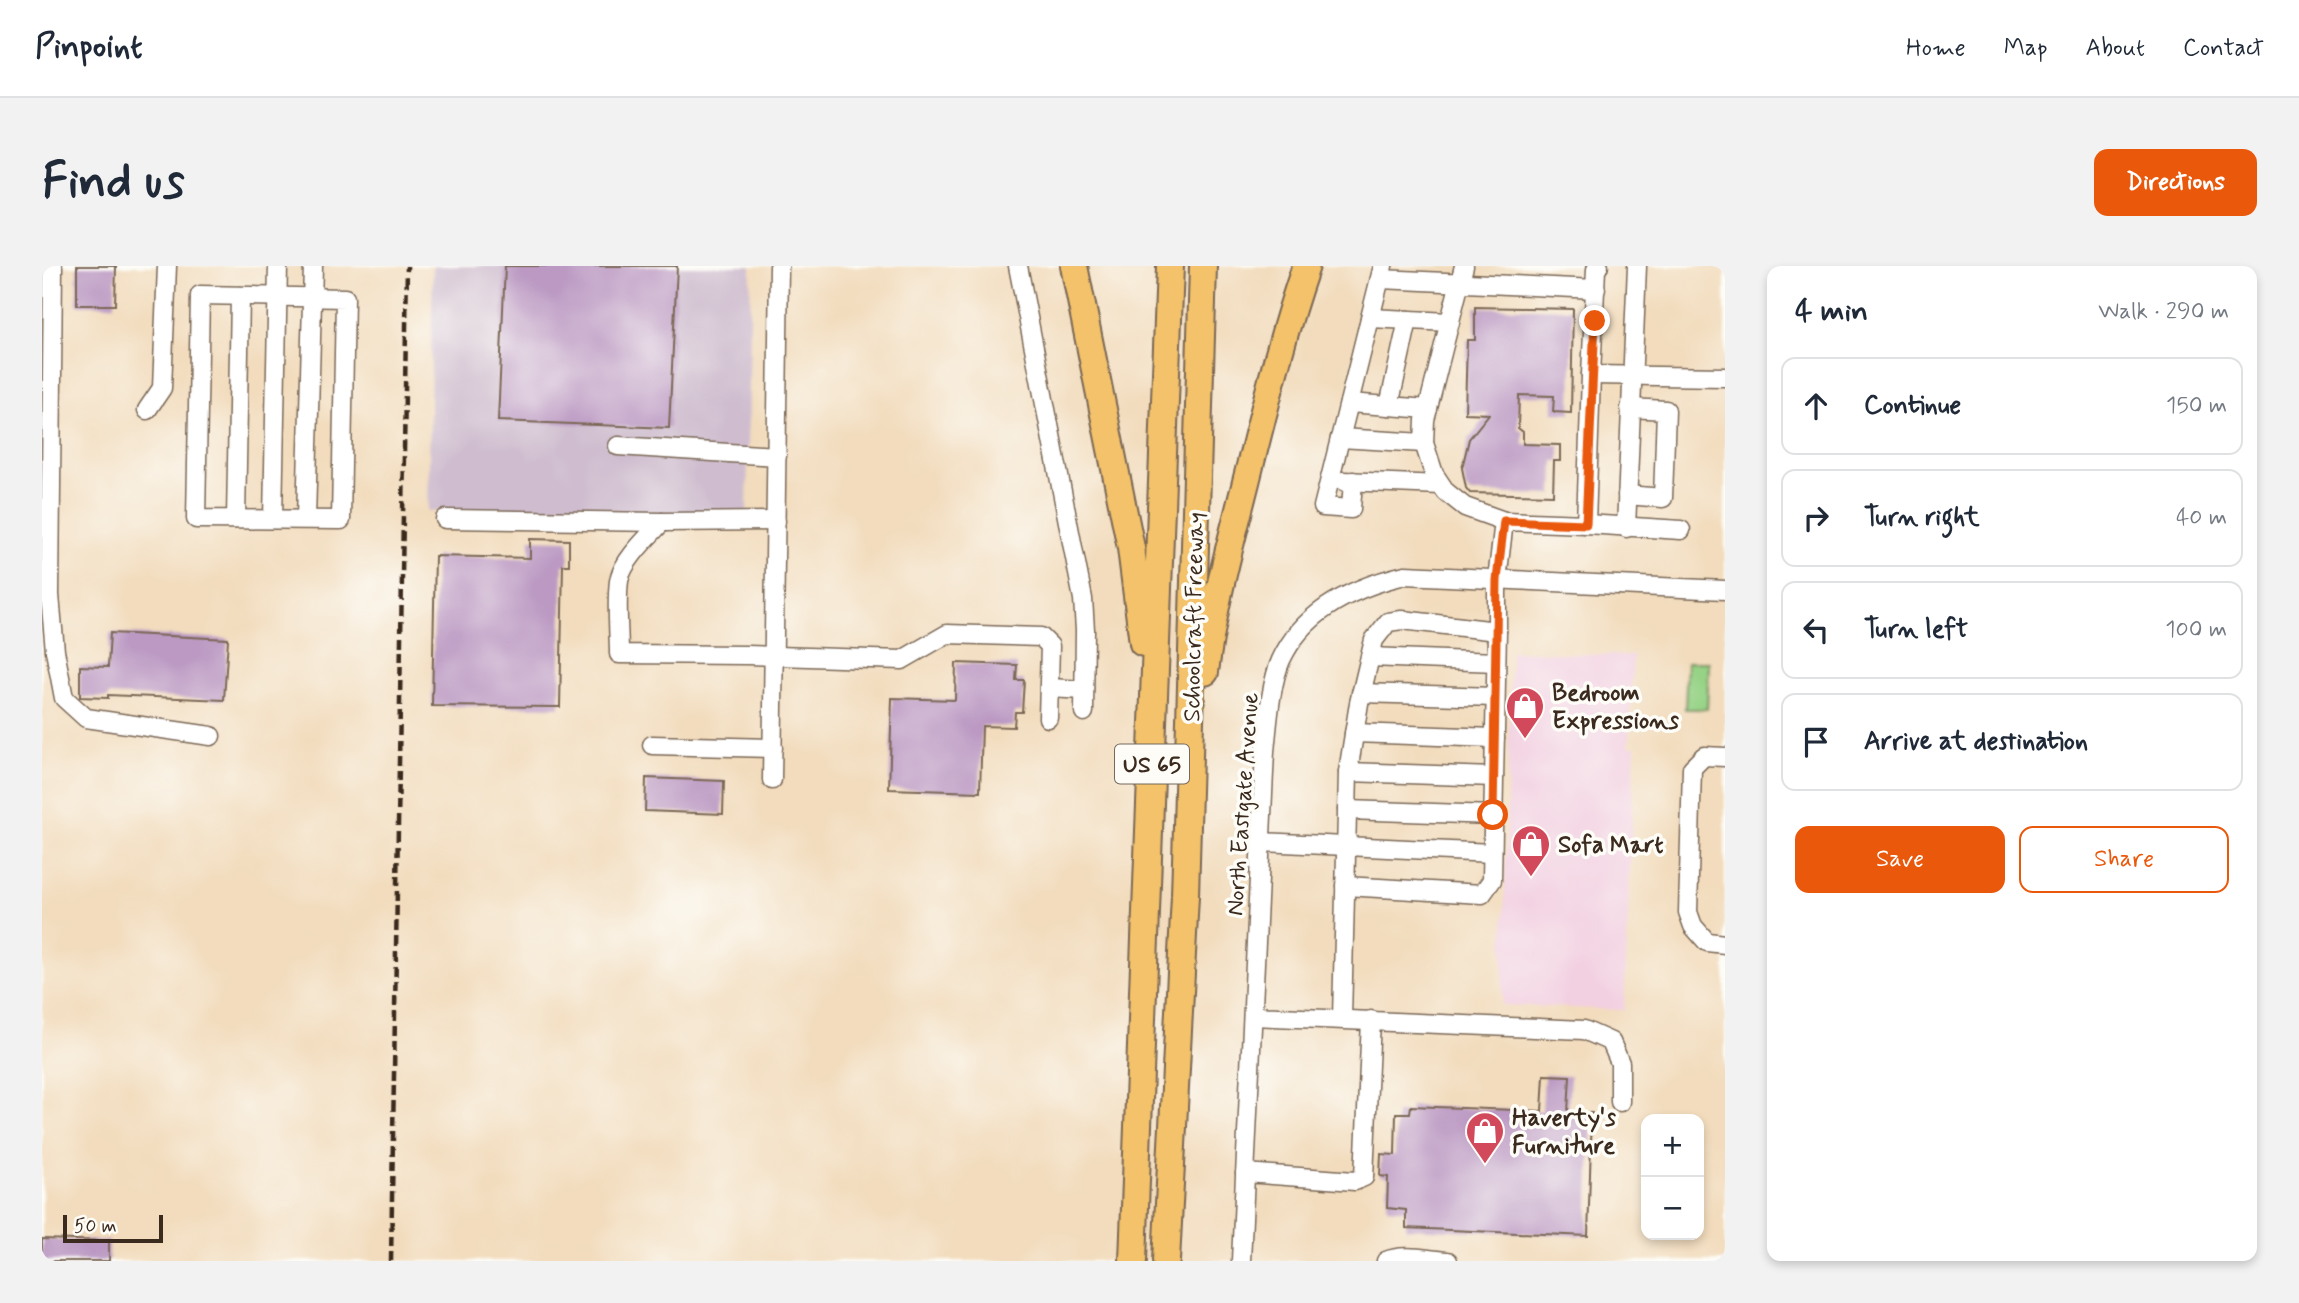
<!DOCTYPE html>
<html lang="en">
<head>
<meta charset="utf-8">
<style>
  body { margin:0; font-family:Mynerve,sans-serif; background:#f2f2f3; color:#1f2937 }
  .controls { position:absolute; right:21px; bottom:21px; display:grid; overflow:hidden; border-radius:14px; box-shadow:0 4px 10px #0003 }
  .controls button { width:63px; height:63px; display:grid; place-items:center; padding:0; border:0; border-bottom:2px solid #e0e1e3; background:#fff; color:#1f2937; font:35px sans-serif }
  .scale { position:absolute; left:21px; bottom:18px; width:100px; box-sizing:border-box; padding-left:7px; border:4px solid #3b2a1e; border-top:0; font-size:19px; line-height:24px; white-space:nowrap; color:#3b2a1e; -webkit-text-stroke:5px #fdfcf7; paint-order:stroke }
  .stop { position:absolute; width:21px; height:21px; margin:-16px; border:5px solid #ea580c; border-radius:50%; background:#fff }
  .stop.end { background:#ea580c; border-color:#fff; box-shadow:0 2px 7px #0008 }
  .list { margin:0; padding:0; list-style:none }
  h2 { display:flex; justify-content:space-between; align-items:center; height:91px; margin:0; padding:0 28px; font-size:30px }
  h2 small { font-size:23px; font-weight:400; color:#747a83 }
  .list li { display:grid; grid-template-columns:46px 1fr auto; gap:21px; align-items:center; box-sizing:border-box; height:98px; margin:0 14px 14px; padding:0 14px; border:2px solid #e0e1e3; border-radius:14px }
  .list b { display:block; font-size:26px; white-space:nowrap }
  .list em { font-size:23px; font-style:normal; color:#747a83 }
  .actions { display:flex; gap:14px; padding:21px 28px }
  .actions a { flex:1; padding:16px 0; border:2px solid #ea580c; border-radius:14px; text-align:center; font-size:24px; color:#ea580c }
  .actions .main { background:#ea580c; color:#fff }
  .icon { flex:none; width:38px; height:38px; fill:none; stroke:currentColor; stroke-width:2; stroke-linecap:round; stroke-linejoin:round }
  .map { position:relative; flex:none; width:1683px; height:995px; overflow:hidden; border-radius:14px }
  header { display:flex; align-items:center; gap:42px; box-sizing:border-box; height:98px; padding:0 35px; background:#fff; border-bottom:2px solid #e0e1e3 }
  header strong { font-size:33px }
  nav { display:flex; gap:38px; margin-inline-start:auto; font-size:24px }
  .intro { display:flex; align-items:center; justify-content:space-between; box-sizing:border-box; height:168px; padding:0 42px }
  h1 { margin:0; font-size:49px }
  .button { padding:18px 32px; border-radius:14px; background:#ea580c; color:#fff; font-size:24px; font-weight:700 }
  main { display:flex; gap:42px; padding:0 42px }
  aside { flex:1; background:#fff; border-radius:14px; box-shadow:0 4px 10px #0003 }
  .map>svg:first-child { display:block }
</style>
</head>
<body>
<header>
<strong>Pinpoint</strong>
<nav><a>Home</a><a>Map</a><a>About</a><a>Contact</a></nav>
</header>
<div class="intro"><h1>Find us</h1><a class="button">Directions</a></div>
<main>
<div class="map">
<svg width="1683" height="995" viewBox="0 0 1683 995">
  <rect width="100%" height="100%" fill="#fdfcf7"/>
  <filter id="ink" filterUnits="userSpaceOnUse"><feTurbulence type="fractalNoise" baseFrequency=".0143" numOctaves="2"/><feDisplacementMap in="SourceGraphic" scale="14" xChannelSelector="R" yChannelSelector="G"/><feConvolveMatrix kernelMatrix="1 2 1 2 8 2 1 2 1" color-interpolation-filters="sRGB"/></filter>
  <filter id="wash" filterUnits="userSpaceOnUse"><feTurbulence type="fractalNoise" baseFrequency=".00686" numOctaves="4" result="noise"/><feDisplacementMap in="SourceGraphic" scale="28" xChannelSelector="R" yChannelSelector="G"/><feGaussianBlur stdDeviation="1.57" result="paint"/><feColorMatrix in="noise" values="0 0 0 0 0 0 0 0 0 0 0 0 0 0 0 0 0 1.4 0 .05"/><feComposite in="paint" operator="in"/></filter>
  <g filter="url(#wash)">
    <rect width="100%" height="100%" fill="#f2dcbd"/>
    <!-- built -->
    <path fill="#f2cfe1" d="M 1469,385 L 1591,390 L 1587,480 L 1593,480 L 1582,744 L 1460,739 Z"/>
    <!-- industrial -->
    <path fill="#cfbdcf" d="M 391,0 L 709,0 L 705,248 L 632,246 L 631,250 L 386,245 Z"/>
    <!-- green -->
    <path fill="#97d387" stroke="#697e52" stroke-width="2" d="M 1645,396 L 1667,396 L 1665,443 L 1643,443 Z"/>
    <g id="blocks">
      <!-- building -->
      <g fill="#bb99c3">
        <path d="M 35,0 L 74,0 L 73,39 L 35,39 Z"/>
        <path d="M 463,0 L 635,0 L 627,162 L 456,155 Z"/>
        <path d="M 1433,41 L 1531,43 L 1529,147 L 1511,146 L 1512,130 L 1477,129 L 1476,162 L 1481,166 L 1481,178 L 1518,179 L 1518,195 L 1512,195 L 1511,229 L 1428,227 L 1424,222 L 1420,202 L 1427,173 L 1447,148 L 1423,147 L 1425,74 L 1433,74 Z"/>
        <path d="M 488,273 L 527,274 L 527,299 L 521,299 L 518,441 L 390,440 L 393,290 L 488,292 Z"/>
        <path d="M 68,367 L 186,373 L 182,434 L 66,429 L 66,432 L 38,431 L 38,400 L 66,401 Z"/>
        <path d="M 914,397 L 975,399 L 974,414 L 982,414 L 980,446 L 973,446 L 972,461 L 940,460 L 938,526 L 847,523 L 850,432 L 913,434 Z"/>
        <path d="M 604,512 L 682,515 L 681,548 L 603,545 Z"/>
        <path d="M 1502,809 L 1528,810 L 1526,846 L 1550,847 L 1546,970 L 1364,962 L 1364,944 L 1345,942 L 1346,911 L 1338,910 L 1339,888 L 1353,889 L 1354,847 L 1368,847 L 1369,840 L 1500,845 Z"/>
        <path d="M 0,973 L 67,975 L 67,995 L 0,995 Z"/>
      </g>
    </g>
  </g>
  <g filter="url(#ink)">
    <use href="#blocks" fill-opacity="0" stroke="#7b6856" stroke-width="2"/>
    <g fill="none" stroke-linecap="round" stroke-linejoin="round">
      <defs>
        <g id="minor">
          <path d="M 11,0 L 8,329 L 13,385 L 22,432 L 44,452 L 169,470"/>
          <path d="M 976,0 L 1041,333 L 1043,364 L 1042,446"/>
          <path d="M 1422,0 L 1383,154 L 1382,177 L 1392,208 L 1404,226 L 1423,241 L 1462,255"/>
          <path d="M 1557,0 L 1554,3 L 1549,109 L 1683,111"/>
          <path d="M 1338,13 L 1554,23"/>
          <path d="M 158,29 L 303,32 L 299,254 L 154,253 Z"/>
          <path d="M 1328,52 L 1408,56"/>
          <path d="M 1307,137 L 1386,143"/>
          <path d="M 1347,140 L 1366,54"/>
          <path d="M 105,144 L 120,122 L 125,0"/>
          <path d="M 1298,172 L 1382,177"/>
          <path d="M 576,180 L 735,190"/>
          <path d="M 1301,215 L 1399,219"/>
          <path d="M 1311,215 L 1309,243 L 1281,241 L 1341,0"/>
          <path d="M 1585,229 L 1621,232 L 1624,144 L 1588,142"/>
          <path d="M 194,253 L 198,30"/>
          <path d="M 231,253 L 236,0"/>
          <path d="M 264,253 L 271,0"/>
          <path d="M 403,253 L 620,256 L 734,255"/>
          <path d="M 620,256 C 607,270 580,295 577,315 C 574,337 577,366 577,388 L 705,389 L 860,394 L 905,368 L 999,371 L 1008,380 L 1006,452"/>
          <path d="M 1544,258 L 1639,264"/>
          <path d="M 1584,262 L 1595,0"/>
          <path d="M 1328,391 L 1454,396"/>
          <path d="M 1007,422 L 1042,424"/>
          <path d="M 1319,427 L 1453,431"/>
          <path d="M 1312,467 L 1453,472"/>
          <path d="M 610,479 L 731,482"/>
          <path d="M 1683,491 L 1662,490 L 1650,502 L 1646,646 L 1651,660 L 1665,676 L 1683,678"/>
          <path d="M 1306,506 L 1452,511"/>
          <path d="M 730,514 L 737,0"/>
          <path d="M 1305,544 L 1451,549"/>
          <path d="M 1218,576 L 1450,587"/>
          <path d="M 1303,620 L 1440,628 L 1450,614 L 1455,365"/>
          <path d="M 1211,750 L 1542,764 L 1569,776 L 1578,797 L 1578,836"/>
          <path d="M 1300,752 L 1306,506 L 1317,437 L 1332,374 L 1346,356 L 1360,354 L 1455,365 L 1455,314 L 1462,255 L 1544,258 L 1549,109"/>
          <path d="M 1203,907 L 1313,915 L 1322,911 L 1329,754"/>
          <path d="M 1199,995 L 1223,485 C 1226,458 1228,419 1239,394 C 1262,344 1312,321 1363,309 L 1683,324"/>
          <path d="M 1344,995 C 1361,987 1388,994 1406,995"/>
        </g>
        <g id="highway">
          <path d="M 1032,0 L 1089,282 L 1101,377"/>
          <path d="M 1163,406 C 1171,340 1189,276 1205,212 C 1223,141 1240,69 1264,0"/>
          <path d="M 1091,995 L 1128,0"/>
          <path d="M 1124,995 L 1143,630 L 1161,0"/>
        </g>
      </defs>
      <!-- minor casing -->
      <use href="#minor" stroke="#7b6856" stroke-width="21"/>
      <!-- highway casing -->
      <use href="#highway" stroke="#7b6856" stroke-width="30"/>
      <!-- minor -->
      <use href="#minor" stroke="#fff" stroke-width="18"/>
      <!-- highway -->
      <use href="#highway" stroke="#f3c26a" stroke-width="26"/>
      <!-- rail -->
      <path stroke="#3b2a1e" stroke-width="4.5" stroke-dasharray="10 5" stroke-linecap="butt" d="M 349,995 L 365,0"/>
    </g>
  </g>
  <g fill="none" stroke-linecap="round" stroke-linejoin="round" filter="url(#ink)">
    <!-- route -->
    <path stroke="#ea580c" stroke-width="9" d="M 1451,549 L 1455,314 L 1462,255 L 1544,258 L 1553,55"/>
  </g>
  <!-- icons -->
  <defs>
    <symbol id="shop-pin" viewBox="-11 -11 22 30"><path d="M0 17L-7.5 6A9.5 9.5 0 1 1 7.5 6Z" fill="#d1495b" stroke="#fdfcf7"/><path d="M-5-2.5h2.3a2.7 3.5 0 0 1 5.4 0H5L5.5 6h-11ZM-1.5-2.5h3a1.5 2.3 0 0 0-3 0Z" fill="#fff"/></symbol>
  </defs>
  <g fill-rule="evenodd">
    <use href="#shop-pin" x="1461" y="418" width="44" height="60"/>
    <use href="#shop-pin" x="1467" y="556" width="44" height="60"/>
    <use href="#shop-pin" x="1421" y="843" width="44" height="60"/>
  </g>
  <g text-anchor="middle" stroke-width="7" stroke-linejoin="round" paint-order="stroke">
    <!-- shield labels -->
    <rect fill="#fdfcf7" stroke="#75695f" stroke-width="2" x="1073" y="478.5" width="74" height="39" rx="5"/>
    <g font-size="23" font-weight="bold" fill="#3b2a1e">
      <text x="1110" y="506">US 65</text>
    </g>
    <!-- street labels -->
    <g font-size="24" fill="#3b2a1e" stroke="#fdfcf7">
      <text transform="translate(1151 351) rotate(-89)" y="8">Schoolcraft Freeway</text>
      <text transform="translate(1200 538) rotate(-86)" y="8">North Eastgate Avenue</text>
    </g>
    <!-- poi labels -->
    <g font-size="24" font-weight="bold" fill="#3b2a1e" stroke="#fdfcf7" text-anchor="start">
      <text x="1510" y="434">Bedroom<tspan x="1510" dy="28">Expressions</tspan></text>
      <text x="1516" y="586">Sofa Mart</text>
      <text x="1470" y="859">Haverty's<tspan x="1470" dy="28">Furniture</tspan></text>
    </g>
  </g>
</svg>
<div class="controls">
<button>+</button>
<button>−</button>
</div>
<div class="scale">50 m</div>
<div class="stop" style="left:1451px;top:549px"></div>
<div class="stop end" style="left:1553px;top:55px"></div>
</div>
<aside>
<h2>4 min<small>Walk · 290 m</small></h2>
<ul class="list">
<li><svg class="icon" aria-label="ahead" viewBox="0 0 24 24"><path d="M12 20V5M6 11l6-6 6 6"/></svg><div><b>Continue</b></div><em>150 m</em></li>
<li><svg class="icon" aria-label="right" viewBox="0 0 24 24"><path d="M7 20v-9h11M14 6l5 5-5 5"/></svg><div><b>Turn right</b></div><em>40 m</em></li>
<li><svg class="icon" aria-label="left" viewBox="0 0 24 24"><path d="M17 20v-9H6M10 6l-5 5 5 5"/></svg><div><b>Turn left</b></div><em>100 m</em></li>
<li><svg class="icon" aria-label="arrive" viewBox="0 0 24 24"><path d="M6 21V4h12l-3 4 3 4H6"/></svg><div><b>Arrive at destination</b></div></li>
</ul>
<div class="actions"><a class="main">Save</a><a>Share</a></div>
</aside>
</main>
</body>
</html>
